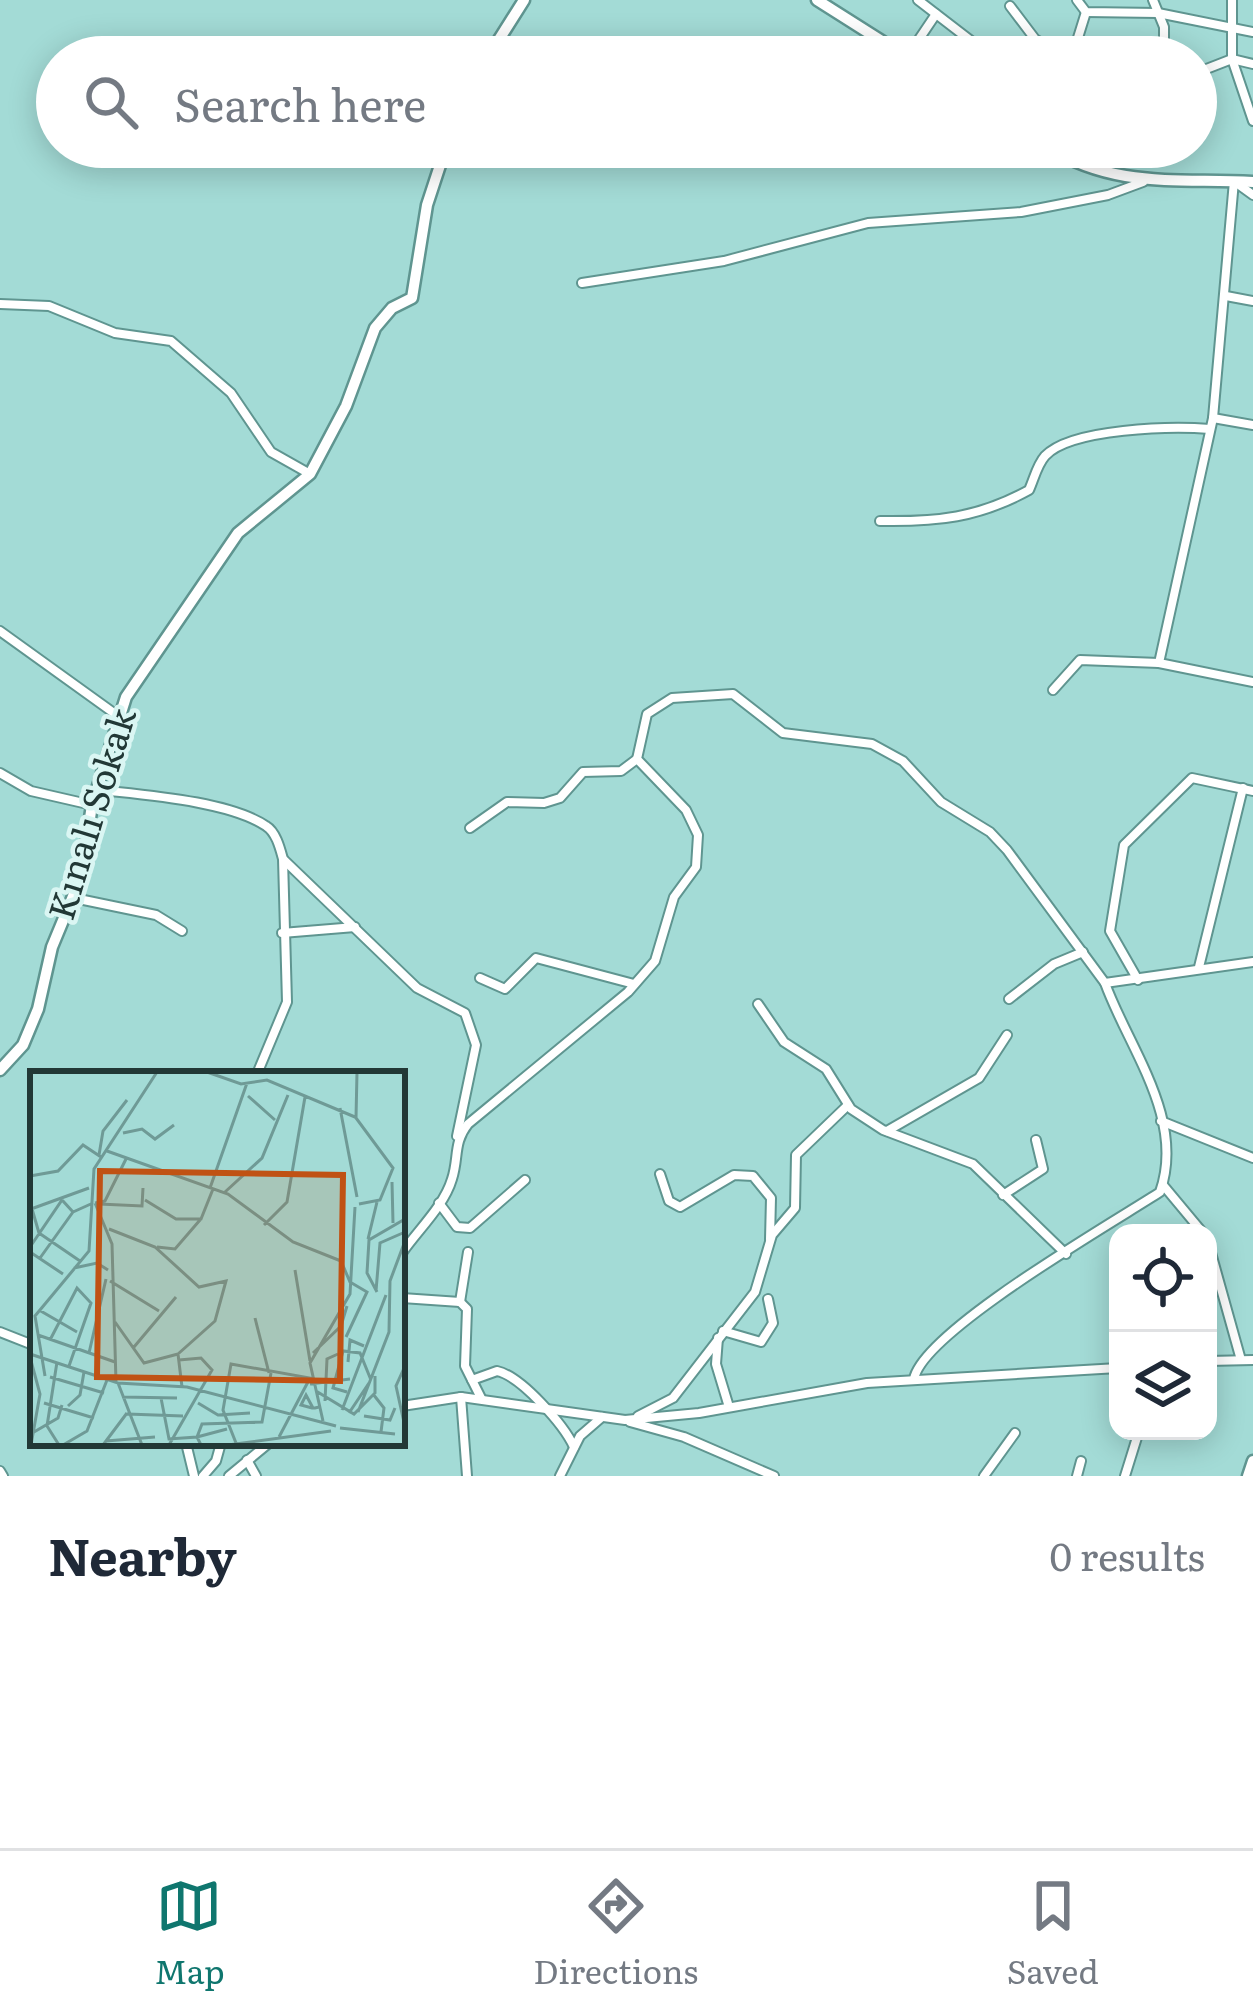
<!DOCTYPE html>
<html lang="en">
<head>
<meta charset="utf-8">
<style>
  body { margin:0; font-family:Literata,serif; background:#f2f2f3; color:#1f2937 }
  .controls { position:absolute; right:36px; bottom:36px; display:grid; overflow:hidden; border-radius:24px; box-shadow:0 6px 30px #0003 }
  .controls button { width:108px; height:108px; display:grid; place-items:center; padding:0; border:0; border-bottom:3px solid #e0e1e3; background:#fff; color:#1f2937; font:60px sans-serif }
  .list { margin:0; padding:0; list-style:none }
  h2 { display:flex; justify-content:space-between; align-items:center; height:156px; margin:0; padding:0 48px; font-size:51px }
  h2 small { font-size:39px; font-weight:400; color:#747a83 }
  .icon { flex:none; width:66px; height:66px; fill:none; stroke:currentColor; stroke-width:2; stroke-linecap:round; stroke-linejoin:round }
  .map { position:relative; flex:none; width:1253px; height:1476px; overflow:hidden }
  .search { position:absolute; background:#fff; box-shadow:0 6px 30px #0003; left:36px; right:36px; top:36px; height:132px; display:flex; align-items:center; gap:30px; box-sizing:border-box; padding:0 42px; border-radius:66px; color:#747a83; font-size:45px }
  .sheet { height:372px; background:#fff }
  nav { display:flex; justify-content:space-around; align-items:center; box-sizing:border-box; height:168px; border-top:3px solid #e0e1e3; background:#fff; font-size:33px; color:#747a83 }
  nav a { display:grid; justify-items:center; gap:6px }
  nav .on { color:#0f766e }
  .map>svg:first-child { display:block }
</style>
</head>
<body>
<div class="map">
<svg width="1253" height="1476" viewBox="0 0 1253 1476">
  <rect width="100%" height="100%" fill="#a3dbd6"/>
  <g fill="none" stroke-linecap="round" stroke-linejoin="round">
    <defs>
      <g id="street">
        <path d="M 918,0 L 992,57"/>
        <path d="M 1077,0 L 1086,12 L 1158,13 L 1253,32"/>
        <path d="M 1153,0 L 1164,27 L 1164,57"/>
        <path d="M 1232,0 L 1232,59 L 1253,121"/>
        <path d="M 1010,6 L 1035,39 L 1064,57"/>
        <path d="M 907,57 L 936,14"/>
        <path d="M 1072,57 L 1086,12"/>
        <path d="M 1196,73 L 1232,59 L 1253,64"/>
        <path d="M 1085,164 L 1091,147"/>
        <path d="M 1234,181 L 1213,418 L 1159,663 L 1253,682"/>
        <path d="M 1235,182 L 1253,195"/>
        <path d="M 582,283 L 724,261 L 868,223 L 1021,212 L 1108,195 L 1143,182"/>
        <path d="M 1226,296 L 1253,301"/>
        <path d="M 0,304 L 49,306 L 115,333 L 171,341 L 231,393 L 271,452 L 310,474"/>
        <path d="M 1213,418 L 1253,425"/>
        <path d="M 880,521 C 937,522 978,518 1029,490 C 1034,479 1037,465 1045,456 C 1071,428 1173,426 1210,429"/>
        <path d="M 0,631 L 118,716"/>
        <path d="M 1053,690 L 1080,660 L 1159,663"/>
        <path d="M 0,773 L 31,791 L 92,805"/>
        <path d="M 100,790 C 144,795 229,801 266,826 C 276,832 280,848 283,859 L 287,1002 L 257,1074"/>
        <path d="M 470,828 L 507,802 L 544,803 L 560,798 L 583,772 L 621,771 L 637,759"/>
        <path d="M 284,860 L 417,988 L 465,1013 L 476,1045 L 457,1136"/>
        <path d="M 74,898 L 156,915 L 182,931"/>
        <path d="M 282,933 L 355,927"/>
        <path d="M 1199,967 L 1243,788"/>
        <path d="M 480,978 L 505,989 L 536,958 L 634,984"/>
        <path d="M 1138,980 L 1110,931 L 1124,845 L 1192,778 L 1253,791"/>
        <path d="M 1009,999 L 1054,964 L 1083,952"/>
        <path d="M 758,1004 L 784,1042 L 826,1069 L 851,1109 L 883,1130 L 973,1164 L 1066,1254"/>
        <path d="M 1161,1121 L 1253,1158"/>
        <path d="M 887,1131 L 979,1078 L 1007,1035"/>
        <path d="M 660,1174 L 669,1201 L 680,1207 L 734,1175 L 753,1176 L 771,1198 L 770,1239"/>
        <path d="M 1163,1185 L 1203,1233"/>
        <path d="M 1003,1195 L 1043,1169 L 1036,1140"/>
        <path d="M 439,1203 L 457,1227 L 470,1228 L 525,1180"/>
        <path d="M 1208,1242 L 1241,1360"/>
        <path d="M 402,1253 C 418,1230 444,1206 452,1179 C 459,1158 453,1143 468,1124 L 628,992 L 655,961 L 674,897 L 696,867 L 698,835 L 686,810 L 637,759 L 647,714 L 672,698 L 733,694 L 783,733 L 872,744 L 903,761 L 941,802 L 990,832 L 1007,850 L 1105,983 L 1253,962"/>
        <path d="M 402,1298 L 460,1302 L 467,1309 L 465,1366 L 481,1398"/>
        <path d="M 460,1302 L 468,1252"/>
        <path d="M 723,1331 L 761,1342 L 773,1323 L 768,1299"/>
        <path d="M 0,1332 L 33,1345"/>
        <path d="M 718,1338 L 716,1364 L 729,1407"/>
        <path d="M 1208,1361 L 1253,1360"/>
        <path d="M 914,1379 C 922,1332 1114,1222 1160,1192 C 1186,1119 1128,1047 1105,983"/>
        <path d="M 472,1380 L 497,1371 C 521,1376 564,1425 574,1447"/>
        <path d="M 461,1397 L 467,1476"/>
        <path d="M 402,1406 L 461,1397 L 625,1420 L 699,1413 L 867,1383 L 1118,1368"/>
        <path d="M 638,1416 L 673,1398 L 755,1292 L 772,1235 L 795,1208 L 796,1155 L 848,1105"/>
        <path d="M 630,1422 L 684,1437 L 774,1476"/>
        <path d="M 186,1443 L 194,1476"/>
        <path d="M 247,1460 L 256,1476"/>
        <path d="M 0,1471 L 3,1476"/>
        <path d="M 203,1476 L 216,1461 L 221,1443"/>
        <path d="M 229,1476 L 269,1443"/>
        <path d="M 560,1476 L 580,1436 L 602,1417"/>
        <path d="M 984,1476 L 1015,1433"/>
        <path d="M 1077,1476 L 1081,1461"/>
        <path d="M 1125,1476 L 1139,1431"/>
      </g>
      <g id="secondary">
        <path d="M 817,0 L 907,57"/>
        <path d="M 488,57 L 524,0"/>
        <path d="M 1047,147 C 1117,189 1176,178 1253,182"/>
        <path d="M 0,1070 L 23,1045 L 38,1009 L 52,947 L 81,877 L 92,805 L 126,697 L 238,533 L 310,474 L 346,406 L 375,328 L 392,308 L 412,298 L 427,205 L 446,147"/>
        <path d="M 1248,1476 L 1253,1461"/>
      </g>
    </defs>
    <!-- street casing -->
    <use href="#street" stroke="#5f9590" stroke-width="12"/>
    <!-- secondary casing -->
    <use href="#secondary" stroke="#5f9590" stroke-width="15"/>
    <!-- street -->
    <use href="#street" stroke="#fff" stroke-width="8"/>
    <!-- secondary -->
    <use href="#secondary" stroke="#fff" stroke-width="10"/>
  </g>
  <g text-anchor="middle" stroke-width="9" stroke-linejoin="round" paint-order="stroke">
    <!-- street labels -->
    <g font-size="36" fill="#223836" stroke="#daf6f3">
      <text transform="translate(92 814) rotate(-73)" y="13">Kınalı Sokak</text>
    </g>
  </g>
  <!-- overview -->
  <g transform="translate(30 1071)">
    <rect width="375" height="375" fill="#a3dbd6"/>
    <path fill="none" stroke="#6f9a96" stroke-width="3" d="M 177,1 L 211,13 L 237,9 L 325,46M 327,1 L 326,47 L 363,97 L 350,129 L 329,133M 375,23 L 375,72M 218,25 L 245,49M 310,37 L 327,126M 93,62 L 112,58 L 125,68 L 144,54M 77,80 L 198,123 L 263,171 L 311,190 L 320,211 L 337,221 L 316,266M 69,84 L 73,60 L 97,29M 0,105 L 28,100 L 53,74 L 71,86M 362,111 L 363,152M 180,117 L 217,12M 195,121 L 232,87 L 258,24M 115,129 L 146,148 L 171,148 L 183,118M 0,131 L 9,162 L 50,190M 65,132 L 82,173 L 86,311M 65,132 L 75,130 L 97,86M 69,133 L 112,135 L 113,117M 1,138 L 59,117M 234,154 L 257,131 L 275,26M 79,158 L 125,176 L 169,216 L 196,210 L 185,250 L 148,283 L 152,316M 338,168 L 347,131M 0,176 L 32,129 L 43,141 L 63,132M 127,176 L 145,178 L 170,149M 0,181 L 33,203M 10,187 L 43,141M 44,197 L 67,192 L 78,199M 265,199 L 280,290M 80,210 L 129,240M 346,220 L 350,172 L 375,161M 347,221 L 337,202 L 339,169 L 375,148M 9,239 L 47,261M 225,247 L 239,302M 85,251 L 114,292 L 148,283M 8,264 L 85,291M 20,269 L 47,217 L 61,232 L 39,295M 104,276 L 146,226M 59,282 L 76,208M 283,282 L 311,255 L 317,235M 0,283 L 88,312 L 157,316 L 306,355M 0,286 L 10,323 L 1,374M 27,291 L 17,355 L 29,374M 318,291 L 320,269 L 334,275M 375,295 L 366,315 L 375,356M 15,305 L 5,245 L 59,180 L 64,98 L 127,1M 20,306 L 74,322M 88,312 L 112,374M 280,313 L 320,308M 286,320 L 324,343 L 345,322 L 345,305M 317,321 L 303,317 L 313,280 L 330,282 L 341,309M 343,323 L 354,337 L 351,361M 92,326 L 147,327M 131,327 L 139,368 L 167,366 L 172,353 L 232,351 L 241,302M 295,330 L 297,288 L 308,283M 14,332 L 64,347M 168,332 L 188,344 L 220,342M 38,335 L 50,324 L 54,301M 283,337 L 276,324 L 271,334 L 282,337 L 285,337 L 289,336M 312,339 L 356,224M 328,341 L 359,261 L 360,210 L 375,170M 319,342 L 339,312M 97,343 L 153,345M 334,345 L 360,349 L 365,337M 293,350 L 280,292 L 320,223 L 325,136M 310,357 L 365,363M 4,361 L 28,347 L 32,334M 76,370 L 125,366M 206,372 L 193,339 L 201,293 L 280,307 L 249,366M 33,374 L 57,360 L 77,309M 73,374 L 97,342M 139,374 L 182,299 L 171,287 L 149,289M 171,374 L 167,366 L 197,358M 198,374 L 301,360"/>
    <path fill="#c05214" fill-opacity="0.15" stroke="#c05214" stroke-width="6" d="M 70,100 L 313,104 L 310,310 L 67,306 Z"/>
    <rect width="375" height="375" fill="none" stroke="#223836" stroke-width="6"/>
  </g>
</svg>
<div class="controls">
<button><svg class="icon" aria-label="locate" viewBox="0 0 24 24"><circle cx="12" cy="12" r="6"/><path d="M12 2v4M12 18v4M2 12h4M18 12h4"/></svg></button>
<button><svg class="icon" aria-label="layers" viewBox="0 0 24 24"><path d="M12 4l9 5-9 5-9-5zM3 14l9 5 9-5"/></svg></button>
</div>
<div class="search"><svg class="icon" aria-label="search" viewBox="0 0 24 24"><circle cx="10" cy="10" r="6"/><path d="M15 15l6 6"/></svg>Search here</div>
</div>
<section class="sheet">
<h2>Nearby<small>0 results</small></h2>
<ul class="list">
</ul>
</section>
<nav>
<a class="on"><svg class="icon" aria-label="map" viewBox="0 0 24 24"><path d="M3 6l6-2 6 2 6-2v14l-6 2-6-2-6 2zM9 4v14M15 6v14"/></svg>Map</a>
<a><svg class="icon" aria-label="directions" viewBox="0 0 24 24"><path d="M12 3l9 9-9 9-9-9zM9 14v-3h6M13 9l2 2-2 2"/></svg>Directions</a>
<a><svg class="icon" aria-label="saved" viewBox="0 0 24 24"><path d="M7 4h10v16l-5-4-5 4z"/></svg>Saved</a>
</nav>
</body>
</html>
